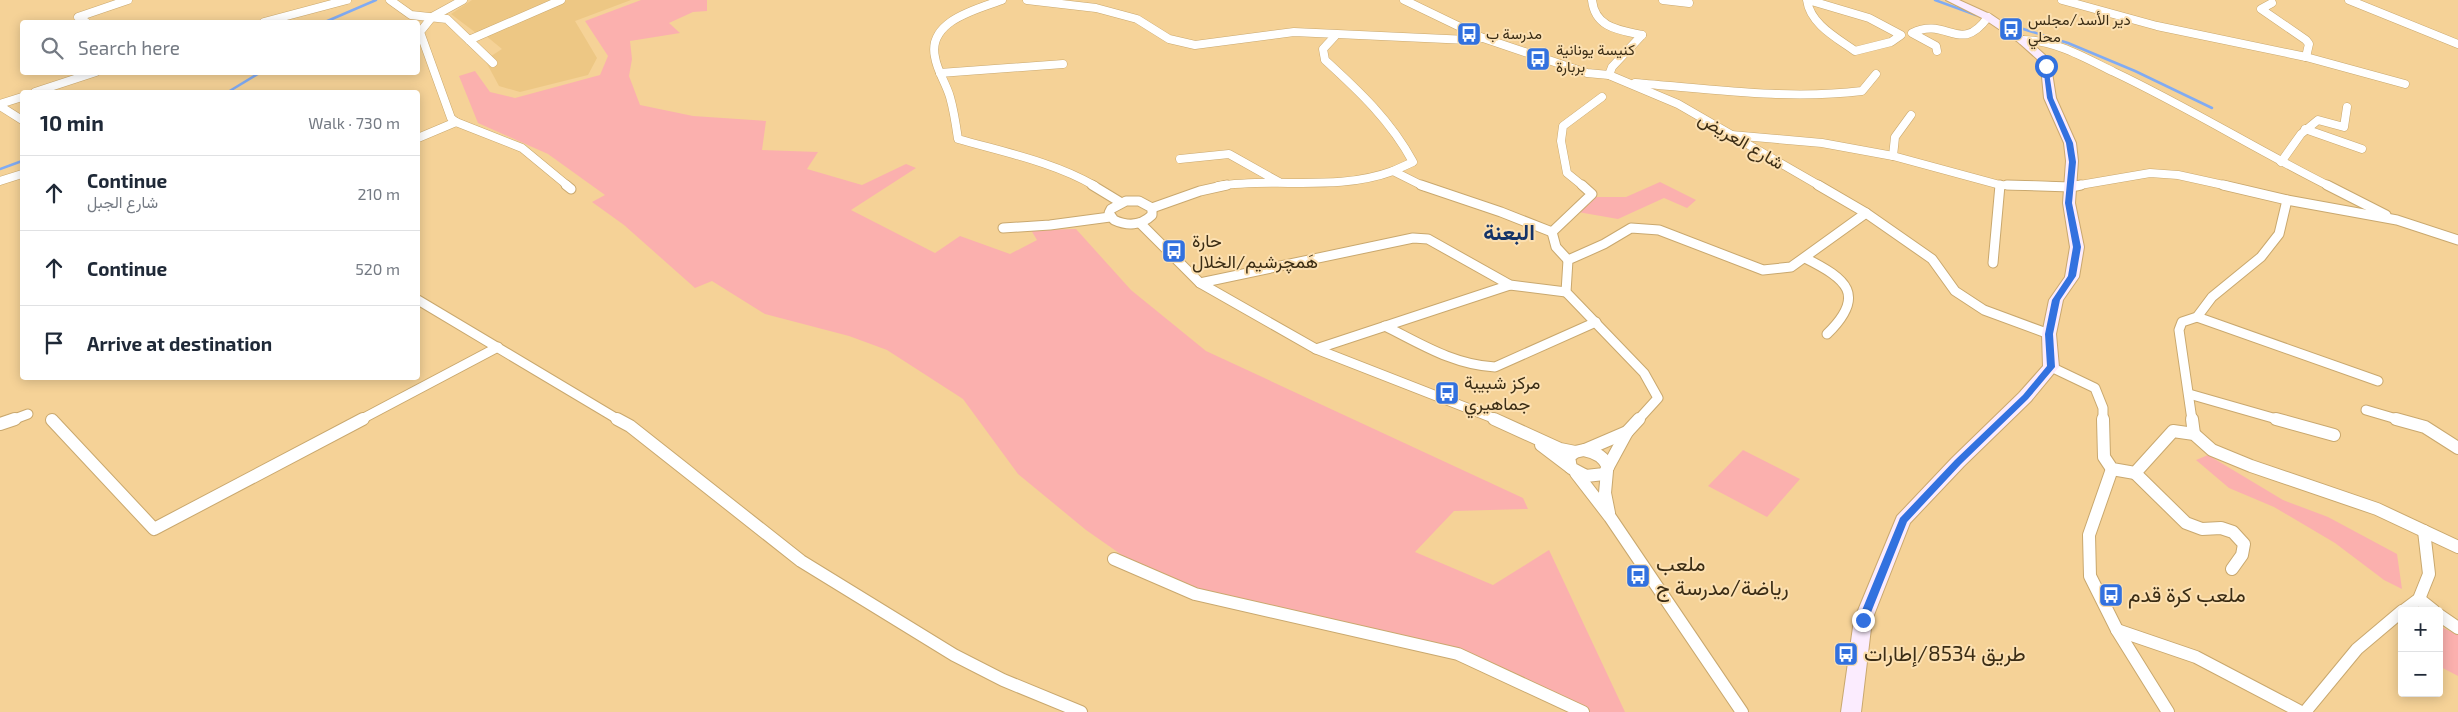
<!DOCTYPE html>
<html lang="en">
<head>
<meta charset="utf-8">
<style>
  body { margin:0; font-family:"Exo 2",Vazirmatn,sans-serif; background:#f6f6f7; color:#1f2937 }
  .controls { position:absolute; right:15px; bottom:15px; display:grid; overflow:hidden; border-radius:5px; box-shadow:0 2px 12px #0003 }
  .controls button { width:45px; height:45px; display:grid; place-items:center; padding:0; border:0; border-bottom:1px solid #e0e1e3; background:#fff; color:#1f2937; font:25px sans-serif }
  .stop { position:absolute; width:15px; height:15px; margin:-11px; border:4px solid #3271df; border-radius:50%; background:#fff }
  .stop.end { background:#3271df; border-color:#fff; box-shadow:0 1px 5px #0008 }
  .list { margin:0; padding:0; list-style:none }
  h2 { display:flex; justify-content:space-between; align-items:center; height:65px; margin:0; padding:0 20px; font-size:21px }
  h2 small { font-size:16px; font-weight:400; color:#747a83 }
  .list li { display:grid; grid-template-columns:32px 1fr auto; gap:15px; align-items:center; box-sizing:border-box; height:75px; padding:0 20px; border-top:1px solid #e0e1e3 }
  .list b { display:block; font-size:19px; white-space:nowrap }
  .list p { margin:0; font-size:16px; white-space:nowrap; color:#747a83 }
  .list em { font-size:16px; font-style:normal; color:#747a83 }
  .icon { flex:none; width:28px; height:28px; fill:none; stroke:currentColor; stroke-width:2; stroke-linecap:round; stroke-linejoin:round }
  .map { position:relative; flex:none; width:2458px; height:712px; overflow:hidden }
  .search { position:absolute; background:#fff; box-shadow:0 2px 12px #0003; left:20px; top:20px; width:400px; height:55px; display:flex; align-items:center; gap:12px; box-sizing:border-box; padding:0 18px; border-radius:5px; color:#747a83; font-size:19px }
  .panel { position:absolute; background:#fff; box-shadow:0 2px 12px #0003; left:20px; top:90px; width:400px; height:290px; border-radius:5px }
  .map>svg:first-child { display:block }
</style>
</head>
<body>
<div class="map">
<svg width="2458" height="712" viewBox="0 0 2458 712">
  <rect width="100%" height="100%" fill="#f5d297"/>
  <!-- built -->
  <g fill="#edc784">
    <path d="M 472,0 L 550,0 L 476,33 L 451,14 Z"/>
    <path d="M 567,0 L 631,0 L 575,21 L 597,58 L 588,75 L 520,92 L 499,86 L 485,60 L 502,49 L 485,35 Z"/>
  </g>
  <!-- green -->
  <g fill="#fbb0ae">
    <path d="M 641,0 L 707,0 L 707,11 L 693,12 L 669,23 L 680,33 L 630,41 L 632,59 L 629,76 L 640,105 L 693,116 L 766,121 L 762,150 L 818,152 L 807,169 L 862,185 L 906,164 L 916,168 L 851,210 L 935,253 L 960,236 L 1010,254 L 1037,240 L 1031,230 L 1076,229 L 1131,290 L 1206,351 L 1523,498 L 1528,509 L 1454,511 L 1415,552 L 1493,585 L 1549,550 L 1625,712 L 1578,712 L 1441,650 L 1194,590 L 1129,560 L 1086,530 L 1018,474 L 963,399 L 887,350 L 849,336 L 765,314 L 712,281 L 695,288 L 624,225 L 592,202 L 605,195 L 548,154 L 478,123 L 459,76 L 475,71 L 490,92 L 515,98 L 600,75 L 608,56 L 585,21 Z"/>
    <path d="M 1660,182 L 1696,200 L 1687,208 L 1664,198 L 1618,219 L 1578,212 L 1595,197 L 1626,197 Z"/>
    <path d="M 1743,450 L 1800,479 L 1767,517 L 1708,486 Z"/>
    <path d="M 2208,455 L 2283,500 L 2328,517 L 2397,554 L 2402,589 L 2384,580 L 2335,543 L 2274,507 L 2229,488 L 2196,460 Z"/>
    <path d="M 2439,626 L 2458,635 L 2458,676 L 2439,666 Z"/>
  </g>
  <g fill="none" stroke-linecap="round" stroke-linejoin="round">
    <!-- stream -->
    <g stroke="#80abf3" stroke-width="2.5">
      <path d="M 1935,0 L 1976,15"/>
      <path d="M 325,22 L 376,0"/>
      <path d="M 2001,22 L 2068,43 L 2135,71 L 2212,108"/>
      <path d="M 228,92 L 261,72"/>
      <path d="M 0,169 L 22,161"/>
    </g>
    <defs>
      <g id="street-far2">
        <path d="M 390,0 L 411,15 L 447,19 L 493,63"/>
        <path d="M 463,0 L 432,17 L 420,32 L 451,118 L 456,122 L 522,148 L 568,186"/>
        <path d="M 1002,0 C 977,9 927,21 935,57 C 937,71 946,83 950,97 C 954,111 956,125 958,139 C 1003,152 1054,162 1095,186"/>
        <path d="M 1027,0 L 1096,8 L 1137,19 L 1169,39 L 1195,45 L 1294,32 L 1468,40 L 1483,38"/>
        <path d="M 1404,0 L 1483,38 L 1587,73 L 1609,75 L 1678,104 L 1820,186"/>
        <path d="M 1592,0 C 1595,28 1619,30 1642,35"/>
        <path d="M 1663,0 L 1689,3"/>
        <path d="M 1807,0 C 1810,24 1837,38 1855,51 L 1891,42 L 1901,35 L 1869,18 L 1808,0"/>
        <path d="M 2062,0 L 2157,26 L 2306,57 L 2405,84"/>
        <path d="M 2349,0 L 2458,44"/>
        <path d="M 2272,3 L 2261,9 L 2306,40 L 2309,44 L 2306,57"/>
        <path d="M 86,22 L 78,17 L 128,0"/>
        <path d="M 264,22 L 347,0"/>
        <path d="M 1335,36 L 1323,49 L 1325,60 C 1359,91 1391,121 1413,162 L 1393,171 L 1423,186"/>
        <path d="M 469,40 L 561,0"/>
        <path d="M 2022,40 C 2055,40 2085,58 2114,72 C 2188,107 2257,150 2329,186"/>
        <path d="M 1937,51 L 1936,46 L 1912,33 C 1947,16 1960,56 1988,17"/>
        <path d="M 940,73 L 1063,64"/>
        <path d="M 1609,75 L 1612,67 L 1642,35"/>
        <path d="M 1635,83 C 1711,89 1786,100 1862,91 L 1876,74"/>
        <path d="M 35,92 L 96,72"/>
        <path d="M 0,104 L 22,97"/>
        <path d="M 0,106 L 22,120"/>
        <path d="M 2305,129 L 2362,149"/>
        <path d="M 1731,135 L 1822,143 L 1893,156 L 2000,185 L 2052,186"/>
        <path d="M 418,138 L 456,122"/>
        <path d="M 1893,156 L 1895,137 L 1911,115"/>
        <path d="M 1180,159 L 1229,154 L 1279,182"/>
        <path d="M 2281,162 L 2301,134 L 2318,120 L 2344,127 L 2347,107"/>
        <path d="M 0,181 L 22,174"/>
        <path d="M 1218,186 C 1277,177 1336,192 1393,171"/>
        <path d="M 1583,186 L 1567,173 L 1561,141 L 1563,126 L 1602,97"/>
        <path d="M 2074,186 L 2150,173 L 2178,175 L 2228,186"/>
      </g>
      <g id="street-far1">
        <path d="M 566,185 L 571,189"/>
        <path d="M 1092,185 L 1120,202"/>
        <path d="M 1421,185 L 1501,212 L 1552,232"/>
        <path d="M 1818,185 L 1866,213 L 1932,259 L 1955,291 L 1984,310 L 2049,334"/>
        <path d="M 2007,185 L 2071,187 L 2081,185"/>
        <path d="M 2223,185 L 2287,200 L 2397,220 L 2458,240"/>
        <path d="M 2327,185 L 2386,215"/>
        <path d="M 1126,201 L 1139,201 L 1152,208 L 1152,215 C 1141,226 1127,226 1114,220 L 1109,213 L 1111,209 Z"/>
        <path d="M 1152,208 L 1200,191 L 1227,185"/>
        <path d="M 1140,223 L 1200,283 L 1316,349 L 1498,420"/>
        <path d="M 1003,228 L 1050,225 L 1110,217"/>
        <path d="M 1805,258 C 1847,279 1867,295 1827,334"/>
        <path d="M 1568,260 L 1556,247 L 1552,232 L 1592,194 L 1582,185"/>
        <path d="M 1993,263 L 2000,185"/>
        <path d="M 1200,283 L 1413,238 L 1428,239 L 1510,285 L 1566,292"/>
        <path d="M 418,300 L 619,420"/>
        <path d="M 2197,317 L 2378,381"/>
        <path d="M 1385,326 C 1421,344 1454,365 1495,367 L 1596,322"/>
        <path d="M 1316,349 L 1510,285"/>
        <path d="M 2051,367 L 2095,388 L 2103,408 L 2103,420"/>
        <path d="M 2189,394 L 2280,420"/>
        <path d="M 2366,410 L 2400,420"/>
        <path d="M 12,420 L 28,414"/>
        <path d="M 360,420 L 498,347"/>
        <path d="M 1638,420 L 1658,398 L 1644,373 L 1566,292 L 1568,260 L 1604,244 L 1631,228 L 1659,230 L 1763,270 L 1791,267 L 1866,213"/>
        <path d="M 2192,420 L 2179,330 L 2182,322 L 2197,317 L 2212,297 L 2261,257 L 2279,234 L 2287,200"/>
      </g>
      <g id="street">
        <path d="M 617,419 L 630,426 L 801,561 L 954,655 L 1003,680 L 1081,712"/>
        <path d="M 1494,419 L 1560,449 L 1575,452"/>
        <path d="M 2103,419 L 2104,457 L 2112,469 L 2135,473 L 2173,431 L 2194,434 L 2212,450 L 2251,466 L 2377,509 L 2458,547"/>
        <path d="M 2192,419 L 2194,434"/>
        <path d="M 2276,419 L 2334,435"/>
        <path d="M 2396,419 L 2425,427 L 2458,448"/>
        <path d="M 52,420 L 154,529 L 363,419"/>
        <path d="M 0,424 L 15,419"/>
        <path d="M 1541,445 L 1570,467"/>
        <path d="M 1584,450 C 1595,452 1604,456 1608,467 L 1604,474 L 1586,476 L 1571,468 L 1569,457 L 1575,452 Z"/>
        <path d="M 1585,450 L 1627,432"/>
        <path d="M 1608,467 L 1627,432 L 1639,419"/>
        <path d="M 2112,469 L 2089,535 L 2090,576 L 2117,630 L 2168,712"/>
        <path d="M 1607,471 L 1605,493 L 1609,513"/>
        <path d="M 1576,473 L 1610,517 L 1742,712"/>
        <path d="M 2135,473 L 2186,523 L 2202,529 L 2221,528 L 2233,532 L 2244,544 L 2242,555 L 2232,569"/>
        <path d="M 1114,559 L 1195,594 L 1458,654 L 1583,712"/>
        <path d="M 2419,599 L 2434,611"/>
        <path d="M 2403,611 L 2419,599 L 2429,574 L 2424,531"/>
        <path d="M 2439,615 L 2458,628"/>
        <path d="M 2117,630 L 2196,657 L 2301,712"/>
        <path d="M 2305,712 L 2357,649 L 2402,611"/>
      </g>
      <path id="secondary" d="M 1946,0 L 1959,0 L 1992,15 L 2026,38 L 2045,55 L 2051,66 L 2056,98 L 2076,143 L 2078,161 L 2075,203 L 2084,247 L 2079,277 L 2063,300 L 2056,334 L 2059,367 L 2031,401 L 1964,466 L 1910,523 L 1872,620 L 1861,712 L 1841,712 L 1854,620 L 1897,516 L 1952,458 L 2019,393 L 2043,366 L 2042,334 L 2049,300 L 2065,277 L 2070,247 L 2063,203 L 2066,161 L 2064,143 L 2044,98 L 2041,66 L 2037,59 L 2018,42 L 1984,19 Z"/>
    </defs>
    <!-- street-far2 casing -->
    <use href="#street-far2" stroke="#c9a86e" stroke-width="9"/>
    <!-- street-far1 casing -->
    <use href="#street-far1" stroke="#c9a86e" stroke-width="11"/>
    <!-- street casing -->
    <use href="#street" stroke="#c9a86e" stroke-width="14"/>
    <!-- secondary casing -->
    <use href="#secondary" stroke="#c9a86e" stroke-width="2"/>
    <!-- street-far2 -->
    <use href="#street-far2" stroke="#fff" stroke-width="8"/>
    <!-- street-far1 -->
    <use href="#street-far1" stroke="#fff" stroke-width="9"/>
    <!-- street -->
    <use href="#street" stroke="#fff" stroke-width="12"/>
    <!-- secondary -->
    <use href="#secondary" fill="#fbecfe" fill-rule="evenodd"/>
  </g>
  <!-- route -->
  <path fill="#3271df" d="M 2046,64 L 2048,66 L 2053,98 L 2073,143 L 2076,162 L 2072,203 L 2081,247 L 2076,276 L 2060,300 L 2053,334 L 2055,367 L 2028,399 L 1961,464 L 1907,522 L 1868,620 L 1863,624 L 1859,623 L 1858,620 L 1900,518 L 1955,460 L 2023,395 L 2047,366 L 2045,334 L 2052,300 L 2068,276 L 2073,247 L 2065,203 L 2069,162 L 2066,143 L 2047,98 L 2043,66 Z"/>
  <!-- icons -->
  <defs>
    <symbol id="bus-square" viewBox="-11 -11 22 22"><rect x="-9" y="-9" width="18" height="18" rx="4" fill="#3271df" stroke="#fce0b1"/><path d="M-5-6H5V4H4V6H2V4H-2V6H-4V4H-5ZM-3.5-4V0h7V-4ZM-3.5 1.2v1.5H-2V1.2ZM2 1.2v1.5H3.5V1.2Z" fill="#fff"/></symbol>
  </defs>
  <g fill-rule="evenodd">
    <use href="#bus-square" x="1997" y="15" width="28" height="28"/>
    <use href="#bus-square" x="1455" y="20" width="28" height="28"/>
    <use href="#bus-square" x="1524" y="45" width="28" height="28"/>
    <use href="#bus-square" x="1160" y="237" width="28" height="28"/>
    <use href="#bus-square" x="1433" y="379" width="28" height="28"/>
    <use href="#bus-square" x="1624" y="562" width="28" height="28"/>
    <use href="#bus-square" x="2097" y="581" width="28" height="28"/>
    <use href="#bus-square" x="1832" y="640" width="28" height="28"/>
  </g>
  <g text-anchor="middle" stroke-width="4" stroke-linejoin="round" paint-order="stroke">
    <!-- far-poi labels -->
    <g font-size="15" fill="#3b2d15" stroke="#fce0b1" text-anchor="start">
      <text x="2028" y="25">دير الأسد/مجلس<tspan x="2028" dy="17">محلي</tspan></text>
      <text x="1486" y="39">مدرسة ب</text>
      <text x="1556" y="55">كنيسة يونانية<tspan x="1556" dy="17">بربارة</tspan></text>
    </g>
    <!-- street labels -->
    <g font-size="18" fill="#3b2d15" stroke="#fce0b1">
      <text transform="translate(1741 141) rotate(30)" y="6">شارع العريض</text>
    </g>
    <!-- poi labels -->
    <g font-size="18" fill="#3b2d15" stroke="#fce0b1" text-anchor="start">
      <text x="1192" y="247">حارة<tspan x="1192" dy="21">هَمچرشيم/الخلال</tspan></text>
      <text x="1464" y="389">مركز شبيبة<tspan x="1464" dy="21">جماهيري</tspan></text>
    </g>
    <!-- near-poi labels -->
    <g font-size="21" fill="#3b2d15" stroke="#fce0b1" text-anchor="start">
      <text x="1656" y="571">ملعب<tspan x="1656" dy="24">رياضة/مدرسة ج</tspan></text>
      <text x="2128" y="602">ملعب كرة قدم</text>
      <text x="1864" y="661">طريق 8534/إطارات</text>
    </g>
    <!-- district labels -->
    <g font-size="22" font-weight="bold" fill="#143368" stroke="#fce0b1">
      <text x="1509" y="240">البعنة</text>
    </g>
  </g>
</svg>
<div class="controls">
<button>+</button>
<button>−</button>
</div>
<div class="stop" style="left:2046px;top:66px"></div>
<div class="stop end" style="left:1863px;top:620px"></div>
<div class="search"><svg class="icon" aria-label="search" viewBox="0 0 24 24"><circle cx="10" cy="10" r="6"/><path d="M15 15l6 6"/></svg>Search here</div>
<section class="panel">
<h2>10 min<small>Walk · 730 m</small></h2>
<ul class="list">
<li><svg class="icon" aria-label="ahead" viewBox="0 0 24 24"><path d="M12 20V5M6 11l6-6 6 6"/></svg><div><b>Continue</b><p>شارع الجبل</p></div><em>210 m</em></li>
<li><svg class="icon" aria-label="ahead" viewBox="0 0 24 24"><path d="M12 20V5M6 11l6-6 6 6"/></svg><div><b>Continue</b></div><em>520 m</em></li>
<li><svg class="icon" aria-label="arrive" viewBox="0 0 24 24"><path d="M6 21V4h12l-3 4 3 4H6"/></svg><div><b>Arrive at destination</b></div></li>
</ul>
</section>
</div>
</body>
</html>
